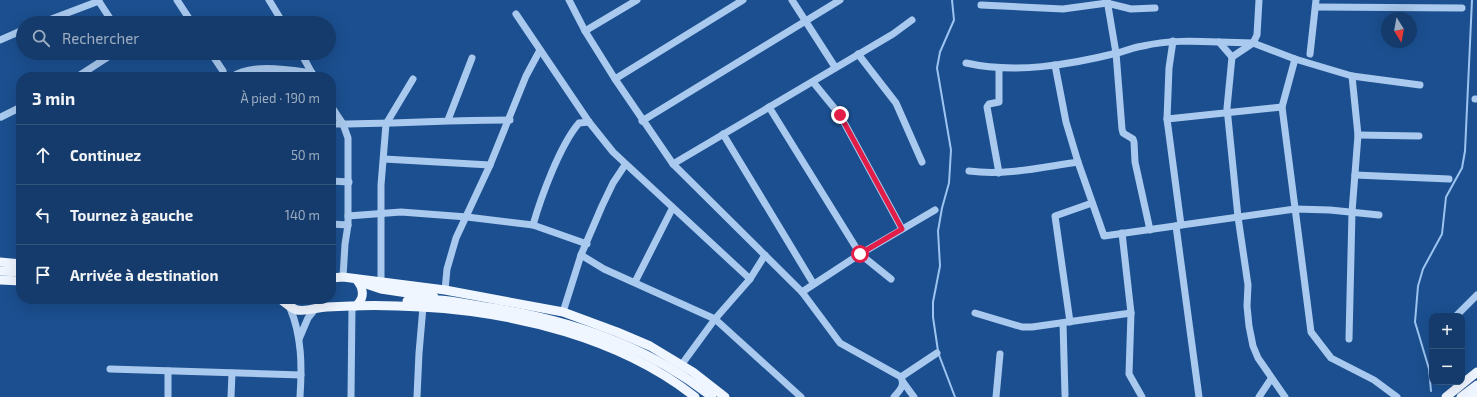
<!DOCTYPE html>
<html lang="fr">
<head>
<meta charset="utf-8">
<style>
  body { margin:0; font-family:"Exo 2",sans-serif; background:#1d4271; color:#f1f3f6 }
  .controls { position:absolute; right:12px; bottom:12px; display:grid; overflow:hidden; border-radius:8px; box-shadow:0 4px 16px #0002 }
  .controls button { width:36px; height:36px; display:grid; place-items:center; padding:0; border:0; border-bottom:1px solid #33557e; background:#143b6b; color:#f1f3f6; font:20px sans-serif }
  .compass { position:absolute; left:1381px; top:12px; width:36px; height:36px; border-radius:50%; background:#143b6b; box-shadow:0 4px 16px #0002; rotate:169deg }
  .stop { position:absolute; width:12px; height:12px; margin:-9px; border:3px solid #e11d48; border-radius:50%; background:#fff }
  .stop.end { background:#e11d48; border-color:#fff; box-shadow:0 1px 4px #0008 }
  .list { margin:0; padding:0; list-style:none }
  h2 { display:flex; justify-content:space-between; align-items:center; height:52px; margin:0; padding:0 16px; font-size:17px }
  h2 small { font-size:13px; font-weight:400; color:#9dadc1 }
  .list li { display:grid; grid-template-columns:26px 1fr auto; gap:12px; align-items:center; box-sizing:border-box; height:60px; padding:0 16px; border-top:1px solid #33557e }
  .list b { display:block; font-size:15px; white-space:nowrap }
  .list em { font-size:13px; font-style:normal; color:#9dadc1 }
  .icon { flex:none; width:22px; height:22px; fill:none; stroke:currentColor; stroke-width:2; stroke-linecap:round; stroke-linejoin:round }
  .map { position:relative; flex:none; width:1477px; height:397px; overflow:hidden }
  .search { position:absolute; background:#143b6b; box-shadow:0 4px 16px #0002; left:16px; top:16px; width:320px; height:44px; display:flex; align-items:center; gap:10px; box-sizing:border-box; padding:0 14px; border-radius:22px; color:#9dadc1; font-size:15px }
  .panel { position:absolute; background:#143b6b; box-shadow:0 4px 16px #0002; left:16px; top:72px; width:320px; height:232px; border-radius:16px }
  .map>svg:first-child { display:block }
</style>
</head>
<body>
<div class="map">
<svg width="1477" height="397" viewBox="0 0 1477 397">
  <rect width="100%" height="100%" fill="#1b4f8f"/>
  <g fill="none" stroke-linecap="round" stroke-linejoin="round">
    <!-- stream -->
    <g stroke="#9cc4f0" stroke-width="2">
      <path d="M 938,351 L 933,317 L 933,302 L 940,266 L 938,231 L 942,208 L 949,183 L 951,150 L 937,68 L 940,52 L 954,20 L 952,0"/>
      <path d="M 939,355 L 955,397"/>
      <path d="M 1431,391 L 1429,369 L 1415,322 L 1418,286 L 1423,269 L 1442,234 L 1446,197 L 1462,168 L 1465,151 L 1472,0"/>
    </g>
    <!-- minor -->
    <g stroke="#a9c9ee" stroke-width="7">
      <path d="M 98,0 L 113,23"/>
      <path d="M 177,0 L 192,23"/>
      <path d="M 269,0 L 283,23"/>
      <path d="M 569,0 L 585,31 L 615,79 L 673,164 L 802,292 L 840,343 L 901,377 C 905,386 900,390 894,397"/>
      <path d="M 792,0 L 835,67"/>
      <path d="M 1107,0 L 1116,53 L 1122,129 L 1123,133 L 1133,139 L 1134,142 L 1135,162 L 1150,230"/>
      <path d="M 981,5 L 1063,9 L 1107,3 L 1131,9 L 1155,8"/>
      <path d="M 1316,7 L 1462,8"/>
      <path d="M 516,14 L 589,122 L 613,152 L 750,279"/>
      <path d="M 41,23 L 99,1"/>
      <path d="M 585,31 L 637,0"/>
      <path d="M 0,40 L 23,30"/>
      <path d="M 1173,41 L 1169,68 L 1167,119 L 1181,225"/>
      <path d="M 1219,42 L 1253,43 L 1295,59 L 1352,76 L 1420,85"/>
      <path d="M 211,53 L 223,71"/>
      <path d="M 301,53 L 314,77"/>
      <path d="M 858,54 L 896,103 L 922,162"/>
      <path d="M 1310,54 L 1316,0"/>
      <path d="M 1232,57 L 1227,108 L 1238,217 L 1248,285 L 1247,306 L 1249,326 L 1253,346 L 1258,358 L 1285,397"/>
      <path d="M 1232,57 L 1253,43 L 1257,35 L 1259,0"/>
      <path d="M 1295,59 L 1282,107 L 1311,332 L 1331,358 L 1374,380 L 1397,397"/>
      <path d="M 966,63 C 1015,74 1069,65 1117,53 C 1126,51 1134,47 1143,46 C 1168,40 1194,41 1219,42 L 1232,57"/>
      <path d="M 1055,65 L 1066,122 L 1078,162 L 1104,236 L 1295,209 L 1330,210 L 1379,215"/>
      <path d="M 999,68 L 999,102 L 989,104 L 987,107 L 999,173"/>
      <path d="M 77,77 L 114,53"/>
      <path d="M 232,77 C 251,63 290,70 312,73"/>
      <path d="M 615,79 L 743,0"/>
      <path d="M 813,82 L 840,115 L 902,229"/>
      <path d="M 1475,99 L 1477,99"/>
      <path d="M 331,106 L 343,124 L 348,138 L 348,225 L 345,244 L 343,277"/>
      <path d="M 769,107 L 860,254 L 891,279"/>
      <path d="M 1,117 L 21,107"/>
      <path d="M 1167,119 L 1282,107"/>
      <path d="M 448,120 L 472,58"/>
      <path d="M 642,121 L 840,0"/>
      <path d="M 331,124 C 391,124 450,120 510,120"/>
      <path d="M 723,134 L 813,283"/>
      <path d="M 1358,135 L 1419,136"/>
      <path d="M 384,159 L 490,165"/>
      <path d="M 673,164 L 893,34 L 912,20"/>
      <path d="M 969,171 C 1006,176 1042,167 1078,162"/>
      <path d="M 1355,175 L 1449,179"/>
      <path d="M 331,181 L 349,182"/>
      <path d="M 348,216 L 401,212 L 467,217 L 533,225 L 587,244"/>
      <path d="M 331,224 L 348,225"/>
      <path d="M 533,225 C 541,197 560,145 579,123 L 589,122"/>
      <path d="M 1176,226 L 1199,397"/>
      <path d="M 1122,233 L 1131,313 L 1129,374 L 1142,397"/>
      <path d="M 581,255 L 604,269 L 715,319 L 801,397"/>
      <path d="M 635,282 L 672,209"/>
      <path d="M 381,283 L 381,185 L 386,124 L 413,79"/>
      <path d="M 445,290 L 447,269 L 456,238 L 490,165 L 526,76 L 540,50"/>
      <path d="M 802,292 L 860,254 L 935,210"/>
      <path d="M 290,308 C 302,336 302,367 300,397"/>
      <path d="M 563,312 L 581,255 L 602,206 L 613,183 L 625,165"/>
      <path d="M 975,313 L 1022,327 L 1032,327 L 1131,313"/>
      <path d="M 1456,316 L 1477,295"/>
      <path d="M 1070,322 L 1055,216 L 1092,203"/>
      <path d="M 1063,323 L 1065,395"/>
      <path d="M 299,339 L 308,318 L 316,308"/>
      <path d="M 1349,339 L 1352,212 L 1358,135 L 1352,76"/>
      <path d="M 682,364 L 715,319 L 750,279 L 765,255"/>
      <path d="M 110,369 L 301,375"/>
      <path d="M 901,377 L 937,353"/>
      <path d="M 903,382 L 914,397"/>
      <path d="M 168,397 L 168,371"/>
      <path d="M 231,397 L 232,373"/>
      <path d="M 351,397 L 352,306"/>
      <path d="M 417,397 L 419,353 L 423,307"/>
      <path d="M 996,397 L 1000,354"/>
      <path d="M 1259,397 L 1271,379"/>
    </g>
    <!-- major -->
    <g stroke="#f0f6ff" stroke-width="9">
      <path d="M 0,262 L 21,264"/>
      <path d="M 0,271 L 21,272"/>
      <path d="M 331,278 L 343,277 L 445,290 L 563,312 L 617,332 L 650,346 L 693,372 L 725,397"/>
      <path d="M 0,280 L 21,281"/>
      <path d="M 369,285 L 381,289 L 434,297"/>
      <path d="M 280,299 C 286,303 290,308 297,310 C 308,312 317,307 327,307 C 358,305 390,305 421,307 C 514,312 621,338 695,397"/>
      <path d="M 407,301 C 418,301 429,300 440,300 C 455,301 471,305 486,307 C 567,319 647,345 712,397"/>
      <path d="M 356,306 C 365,298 364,288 356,279"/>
      <path d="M 1446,397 L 1477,372"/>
      <path d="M 1461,397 L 1477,385"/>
      <path d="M 1473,397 L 1477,394"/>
    </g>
  </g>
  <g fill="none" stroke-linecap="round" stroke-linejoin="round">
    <!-- route -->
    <path stroke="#e11d48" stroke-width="5" d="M 840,115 L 902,229 L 860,254"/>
  </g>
</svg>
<div class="controls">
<button>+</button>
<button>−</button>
</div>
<svg class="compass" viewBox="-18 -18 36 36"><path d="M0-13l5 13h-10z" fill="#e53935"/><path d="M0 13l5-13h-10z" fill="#9dadc1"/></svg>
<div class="stop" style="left:860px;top:254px"></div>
<div class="stop end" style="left:840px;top:115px"></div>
<div class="search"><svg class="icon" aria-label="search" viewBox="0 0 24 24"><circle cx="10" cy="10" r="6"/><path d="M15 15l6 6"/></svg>Rechercher</div>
<section class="panel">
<h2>3 min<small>À pied · 190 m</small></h2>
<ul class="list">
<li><svg class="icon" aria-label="ahead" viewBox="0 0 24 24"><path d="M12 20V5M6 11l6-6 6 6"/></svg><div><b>Continuez</b></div><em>50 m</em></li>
<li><svg class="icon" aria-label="left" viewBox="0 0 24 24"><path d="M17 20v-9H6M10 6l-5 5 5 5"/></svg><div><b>Tournez à gauche</b></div><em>140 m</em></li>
<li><svg class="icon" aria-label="arrive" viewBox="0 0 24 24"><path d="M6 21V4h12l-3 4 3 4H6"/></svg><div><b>Arrivée à destination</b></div></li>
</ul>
</section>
</div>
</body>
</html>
